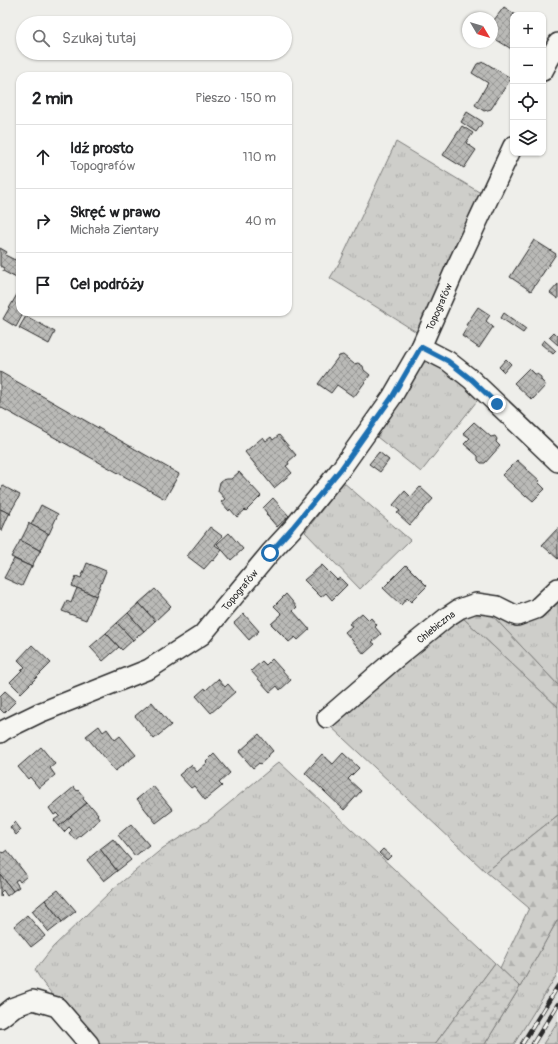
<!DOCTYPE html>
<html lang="pl">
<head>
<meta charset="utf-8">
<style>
  body { margin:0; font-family:Pangolin,sans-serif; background:#f2f2f2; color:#202124 }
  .controls { position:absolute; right:12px; top:12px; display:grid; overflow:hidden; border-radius:8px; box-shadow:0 1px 3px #0004 }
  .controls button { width:36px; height:36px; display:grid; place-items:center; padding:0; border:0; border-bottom:1px solid #e0e0e0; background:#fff; color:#202124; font:20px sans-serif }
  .compass { position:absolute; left:462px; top:12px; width:36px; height:36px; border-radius:50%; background:#fff; box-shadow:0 1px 3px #0004; rotate:128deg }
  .stop { position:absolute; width:12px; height:12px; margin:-9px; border:3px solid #1f6fb2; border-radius:50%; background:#fff }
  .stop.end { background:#1f6fb2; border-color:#fff; box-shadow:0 1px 4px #0008 }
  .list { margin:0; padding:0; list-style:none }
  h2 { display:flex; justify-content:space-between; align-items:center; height:52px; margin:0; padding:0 16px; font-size:17px }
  h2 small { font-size:13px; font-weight:400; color:#757577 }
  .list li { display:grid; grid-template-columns:26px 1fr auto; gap:12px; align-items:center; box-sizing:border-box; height:64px; padding:0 16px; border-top:1px solid #e0e0e0 }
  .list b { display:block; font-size:15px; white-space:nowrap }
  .list p { margin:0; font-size:13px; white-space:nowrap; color:#757577 }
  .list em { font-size:13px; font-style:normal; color:#757577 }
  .icon { flex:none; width:22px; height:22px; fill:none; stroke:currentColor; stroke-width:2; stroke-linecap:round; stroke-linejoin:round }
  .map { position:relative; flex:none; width:558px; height:1044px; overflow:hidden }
  .search { position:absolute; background:#fff; box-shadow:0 1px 3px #0004; left:16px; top:16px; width:276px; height:44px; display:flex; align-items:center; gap:10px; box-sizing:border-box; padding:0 14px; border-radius:22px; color:#757577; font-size:15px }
  .panel { position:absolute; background:#fff; box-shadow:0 1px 3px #0004; left:16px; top:72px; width:276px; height:244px; border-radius:12px }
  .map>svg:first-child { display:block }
</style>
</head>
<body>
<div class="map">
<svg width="558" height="1044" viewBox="0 0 558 1044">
  <defs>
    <pattern id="grass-tufts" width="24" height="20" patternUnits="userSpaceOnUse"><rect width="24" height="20" fill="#cececa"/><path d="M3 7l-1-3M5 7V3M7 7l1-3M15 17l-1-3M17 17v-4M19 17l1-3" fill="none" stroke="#b1b1ae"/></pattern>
    <pattern id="forest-firs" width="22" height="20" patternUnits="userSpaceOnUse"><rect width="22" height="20" fill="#cececa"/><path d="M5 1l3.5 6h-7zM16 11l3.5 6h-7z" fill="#b1b1ae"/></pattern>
    <pattern id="wetland-marsh" width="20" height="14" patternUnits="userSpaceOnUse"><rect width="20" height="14" fill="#cececa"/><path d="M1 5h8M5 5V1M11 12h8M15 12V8" fill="none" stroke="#b1b1ae"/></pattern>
    <pattern id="building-cross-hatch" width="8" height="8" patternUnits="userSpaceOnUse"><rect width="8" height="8" fill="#babab7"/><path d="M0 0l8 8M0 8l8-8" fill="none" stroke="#979795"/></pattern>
  </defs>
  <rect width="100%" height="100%" fill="#eeeeea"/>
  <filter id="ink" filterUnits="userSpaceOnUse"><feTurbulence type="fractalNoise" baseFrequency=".025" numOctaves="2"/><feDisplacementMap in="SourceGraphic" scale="8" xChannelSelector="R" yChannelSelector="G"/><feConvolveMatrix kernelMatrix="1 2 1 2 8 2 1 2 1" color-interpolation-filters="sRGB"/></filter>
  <g filter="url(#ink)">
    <!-- built -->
    <path fill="#dededb" d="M 558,973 L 558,1021 L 543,1044 L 514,1044 Z"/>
    <!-- grass -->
    <g fill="url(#grass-tufts)" stroke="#7c7c7a">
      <path d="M 396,142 L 484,195 L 418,333 L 330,278 L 341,260 Z"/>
      <path d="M 422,362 L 436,362 L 480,397 L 421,472 L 377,437 Z"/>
      <path d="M 343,482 L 410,540 L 360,589 L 305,532 Z"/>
      <path d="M 558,594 L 558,685 L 487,610 L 518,621 Z"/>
      <path d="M 461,616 L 558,707 L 558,815 L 486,872 L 327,723 Z"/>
      <path d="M 279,762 L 495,963 L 435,1044 L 93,1044 L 43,983 L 35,970 L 53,947 L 112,890 L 163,848 L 209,820 Z"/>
      <path d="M 558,919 L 558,973 L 514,1044 L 485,1044 L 520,987 Z"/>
    </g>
    <!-- forest -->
    <g fill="url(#forest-firs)" stroke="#7c7c7a">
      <path d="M 487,610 L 558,685 L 558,707 L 461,616 Z"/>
      <path d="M 558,815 L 558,919 L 520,987 L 500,968 L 529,908 L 486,872 Z"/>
      <path d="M 558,1021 L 558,1044 L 543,1044 Z"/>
    </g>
    <!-- wetland -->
    <path fill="url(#wetland-marsh)" stroke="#7c7c7a" d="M 495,963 L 520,987 L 485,1044 L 435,1044 Z"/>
    <!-- building -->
    <g fill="url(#building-cross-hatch)" stroke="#2b2b2b">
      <path d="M 504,7 L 516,15 L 513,15 L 513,50 L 492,37 L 492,27 L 494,23 L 494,20 Z"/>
      <path d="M 484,62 L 509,77 L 510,80 L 491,109 L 484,111 L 475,105 L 488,83 L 472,73 L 477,64 Z"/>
      <path d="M 467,112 L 483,122 L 476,132 L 461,122 Z"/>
      <path d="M 462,126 L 473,133 L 466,143 L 476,150 L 464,168 L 443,155 Z"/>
      <path d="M 534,240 L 556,254 L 531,291 L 510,277 Z"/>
      <path d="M 0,248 L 7,252 L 5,255 L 15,260 L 17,257 L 20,258 L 20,280 L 3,271 L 4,268 L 0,266 Z"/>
      <path d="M 558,284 L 558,299 L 550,293 Z"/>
      <path d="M 19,291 L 20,292 L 20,312 L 24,312 L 16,327 L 3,319 Z"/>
      <path d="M 478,307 L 490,315 L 486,321 L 493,327 L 479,348 L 462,336 L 468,326 L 466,325 Z"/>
      <path d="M 504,313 L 526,329 L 523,333 L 501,318 Z"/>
      <path d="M 26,316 L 55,332 L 49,344 L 19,328 Z"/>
      <path d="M 554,332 L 558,336 L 558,345 L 549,337 Z"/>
      <path d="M 544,340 L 556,351 L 553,354 L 541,344 Z"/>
      <path d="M 343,355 L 354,364 L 358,363 L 363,366 L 364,370 L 370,375 L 354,397 L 337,385 L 331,393 L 318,384 L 339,356 Z"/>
      <path d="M 506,359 L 511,364 L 504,372 L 499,367 Z"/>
      <path d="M 529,368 L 535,374 L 537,374 L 541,377 L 541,380 L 546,385 L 532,400 L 514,383 Z"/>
      <path d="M 0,372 L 179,474 L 165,499 L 0,407 Z"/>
      <path d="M 474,422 L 491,437 L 495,436 L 497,439 L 496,442 L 500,446 L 485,463 L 481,463 L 478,460 L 478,456 L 464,444 L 470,438 L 463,433 Z"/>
      <path d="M 279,435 L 296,455 L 288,462 L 289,464 L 286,466 L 292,473 L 274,488 L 245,452 L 263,437 L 266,441 L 271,437 L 273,440 Z"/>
      <path d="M 379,452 L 389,460 L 380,472 L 369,464 Z"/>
      <path d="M 517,460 L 540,481 L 538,482 L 545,489 L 533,501 L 526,495 L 525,496 L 502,475 Z"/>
      <path d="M 239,472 L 261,496 L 246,511 L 245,510 L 237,517 L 230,509 L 229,511 L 221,502 L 225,499 L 218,491 L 220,482 L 223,480 L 227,479 L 231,479 Z"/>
      <path d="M 3,486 L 20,495 L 10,513 L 11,514 L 0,509 L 0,491 Z"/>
      <path d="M 420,487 L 433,499 L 410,525 L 397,513 L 400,511 L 393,505 L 405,491 L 411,497 Z"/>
      <path d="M 273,498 L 289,516 L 277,527 L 266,514 L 267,513 L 263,508 Z"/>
      <path d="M 41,505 L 58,514 L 49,534 L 31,525 Z"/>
      <path d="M 0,509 L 11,514 L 9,514 L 2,530 L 2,531 L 0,530 Z"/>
      <path d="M 28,523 L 49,534 L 48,534 L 40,550 L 41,551 L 20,540 L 21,540 L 29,524 Z"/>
      <path d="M 210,527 L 222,536 L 215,545 L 222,550 L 213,561 L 212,560 L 204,569 L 187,556 Z"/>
      <path d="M 558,528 L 558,559 L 542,545 Z"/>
      <path d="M 229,533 L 243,549 L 231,560 L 217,544 Z"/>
      <path d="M 20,540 L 41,551 L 40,551 L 32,566 L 32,567 L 11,557 L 20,541 Z"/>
      <path d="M 14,559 L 32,567 L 31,567 L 22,586 L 4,578 Z"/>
      <path d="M 87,563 L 106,571 L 96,596 L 72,586 L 76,576 L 81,578 Z"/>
      <path d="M 322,565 L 337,580 L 340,578 L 347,585 L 332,600 L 326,593 L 321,597 L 304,580 Z"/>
      <path d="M 406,565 L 427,586 L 411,602 L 407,598 L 401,605 L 383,588 Z"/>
      <path d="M 77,588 L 96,596 L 86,620 L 62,611 L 67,601 L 71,603 Z"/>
      <path d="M 155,589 L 171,606 L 155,621 L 139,603 Z"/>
      <path d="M 286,594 L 297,607 L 293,611 L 308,628 L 310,629 L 298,640 L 295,637 L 289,642 L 271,624 L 282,614 L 274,606 Z"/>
      <path d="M 139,603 L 155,621 L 144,631 L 128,613 Z"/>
      <path d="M 128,613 L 144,631 L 133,640 L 117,623 Z"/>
      <path d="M 362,613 L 369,620 L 371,618 L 377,625 L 375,627 L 381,634 L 372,642 L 375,644 L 364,654 L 345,632 L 352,626 L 349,624 Z"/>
      <path d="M 244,614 L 259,631 L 249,640 L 234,623 Z"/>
      <path d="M 117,623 L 133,640 L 122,650 L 106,633 Z"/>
      <path d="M 106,633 L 119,647 L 103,661 L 90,647 Z"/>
      <path d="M 32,645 L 51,663 L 21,693 L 10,682 L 25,667 L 18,660 Z"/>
      <path d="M 272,659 L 291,680 L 280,690 L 277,686 L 270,692 L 251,671 L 262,661 L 266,665 Z"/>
      <path d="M 218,679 L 225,687 L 228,684 L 235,692 L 211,713 L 196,696 L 205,688 L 206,690 Z"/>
      <path d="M 5,691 L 16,701 L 4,713 L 0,709 L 0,696 Z"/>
      <path d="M 152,702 L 171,725 L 154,739 L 135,716 Z"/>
      <path d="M 99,726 L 103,732 L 107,729 L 115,740 L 120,736 L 136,755 L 115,771 L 86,736 Z"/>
      <path d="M 259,734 L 273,751 L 267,756 L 268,757 L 260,764 L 259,763 L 253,768 L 239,752 Z"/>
      <path d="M 41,747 L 55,764 L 50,768 L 55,775 L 39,788 L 30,777 L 28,779 L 18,767 Z"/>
      <path d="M 343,753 L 359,768 L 348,779 L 361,791 L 344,810 L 305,773 L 322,754 L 333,764 Z"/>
      <path d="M 214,754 L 230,773 L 219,783 L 222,786 L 205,800 L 194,786 L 191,788 L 179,775 L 191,765 L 197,772 L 207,763 L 206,762 Z"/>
      <path d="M 153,786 L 173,810 L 156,823 L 137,799 Z"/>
      <path d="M 74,787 L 77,791 L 78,790 L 84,797 L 83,799 L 87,803 L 59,826 L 54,820 L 60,816 L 57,813 L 54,815 L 49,808 Z"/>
      <path d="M 87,803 L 91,808 L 92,807 L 98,814 L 97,815 L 100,819 L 75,840 L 69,833 L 72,830 L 69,827 L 64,832 L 59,826 Z"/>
      <path d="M 15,822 L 21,830 L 16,835 L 10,827 Z"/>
      <path d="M 131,824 L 149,845 L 135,856 L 118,835 Z"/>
      <path d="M 113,839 L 131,860 L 117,871 L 100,849 Z"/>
      <path d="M 100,849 L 117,871 L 104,881 L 87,860 Z"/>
      <path d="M 383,849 L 391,856 L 387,860 L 379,853 Z"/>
      <path d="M 7,850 L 27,876 L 20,882 L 18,879 L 15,881 L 19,887 L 13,891 L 0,874 L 0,853 L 2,852 L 3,853 Z"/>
      <path d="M 0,874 L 13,891 L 7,896 L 3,890 L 0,893 L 2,895 L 0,897 Z"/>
      <path d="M 58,890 L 76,911 L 62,922 L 45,900 Z"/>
      <path d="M 45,900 L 62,922 L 49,932 L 32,911 Z"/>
      <path d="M 27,915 L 45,936 L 31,947 L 14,926 Z"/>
    </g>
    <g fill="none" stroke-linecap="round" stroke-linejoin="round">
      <defs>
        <g id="minor">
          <path d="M 543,71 L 558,43"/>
          <path d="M 421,347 L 448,361 L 472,380 L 558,462"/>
          <path id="s1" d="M 327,718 L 395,659 L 447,617 L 459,609 L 476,603 L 497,606 L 517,616 L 536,609 L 558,588"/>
          <path id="s2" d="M 0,733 L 4,730 L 39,713 L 149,669 L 202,635 L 270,553 L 293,528 L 341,469 L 392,397 L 421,347 L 454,272 L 513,146"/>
          <path d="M 0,1018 L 14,1007 L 33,1000 L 57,1007 L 89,1044"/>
        </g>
      </defs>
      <!-- minor casing -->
      <use href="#minor" stroke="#2b2b2b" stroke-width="22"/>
      <!-- minor -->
      <use href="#minor" stroke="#f6f6f2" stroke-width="19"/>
      <defs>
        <g id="rail">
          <path d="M 522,1044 L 558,986"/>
          <path d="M 533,1044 L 558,1004"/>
        </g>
      </defs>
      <!-- rail casing -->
      <use href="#rail" stroke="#2b2b2b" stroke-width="4.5"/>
      <!-- rail -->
      <use href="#rail" stroke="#f6f6f2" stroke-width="3" stroke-dasharray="9" stroke-linecap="butt"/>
    </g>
  </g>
  <g fill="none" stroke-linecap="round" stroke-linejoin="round" filter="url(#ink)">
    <!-- route -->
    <path stroke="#1f6fb2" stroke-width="5" d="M 270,553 L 292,528 L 341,469 L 392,397 L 421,347 L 448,361 L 472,380 L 497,404"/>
  </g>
  <g text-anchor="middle" stroke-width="4" stroke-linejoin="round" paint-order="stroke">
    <!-- street labels -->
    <g font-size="10" fill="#2b2b2b" stroke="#f6f6f2">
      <text dy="4" stroke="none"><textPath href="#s2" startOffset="632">Topografów</textPath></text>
      <text dy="4" stroke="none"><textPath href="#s2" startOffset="284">Topografów</textPath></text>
      <text dy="4" stroke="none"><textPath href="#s1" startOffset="142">Chlebiczna</textPath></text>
    </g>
  </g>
</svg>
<div class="controls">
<button>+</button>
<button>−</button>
<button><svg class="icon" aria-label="locate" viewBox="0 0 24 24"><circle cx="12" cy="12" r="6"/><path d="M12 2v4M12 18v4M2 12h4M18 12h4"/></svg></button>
<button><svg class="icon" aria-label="layers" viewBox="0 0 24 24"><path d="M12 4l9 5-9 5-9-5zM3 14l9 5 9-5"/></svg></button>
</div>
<svg class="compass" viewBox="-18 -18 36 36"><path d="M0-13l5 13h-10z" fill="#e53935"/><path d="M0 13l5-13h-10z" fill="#757577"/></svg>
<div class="stop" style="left:270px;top:553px"></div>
<div class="stop end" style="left:497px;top:404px"></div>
<div class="search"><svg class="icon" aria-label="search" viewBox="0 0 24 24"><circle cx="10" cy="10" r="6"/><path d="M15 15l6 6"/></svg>Szukaj tutaj</div>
<section class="panel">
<h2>2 min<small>Pieszo · 150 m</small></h2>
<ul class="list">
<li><svg class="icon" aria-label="ahead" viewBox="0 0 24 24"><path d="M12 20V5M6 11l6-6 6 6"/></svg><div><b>Idź prosto</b><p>Topografów</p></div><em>110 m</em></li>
<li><svg class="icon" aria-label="right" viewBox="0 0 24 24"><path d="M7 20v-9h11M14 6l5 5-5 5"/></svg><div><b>Skręć w prawo</b><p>Michała Zientary</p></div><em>40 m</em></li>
<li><svg class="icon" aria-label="arrive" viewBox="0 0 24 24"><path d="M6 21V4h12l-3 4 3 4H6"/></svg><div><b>Cel podróży</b></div></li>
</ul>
</section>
</div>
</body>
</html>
